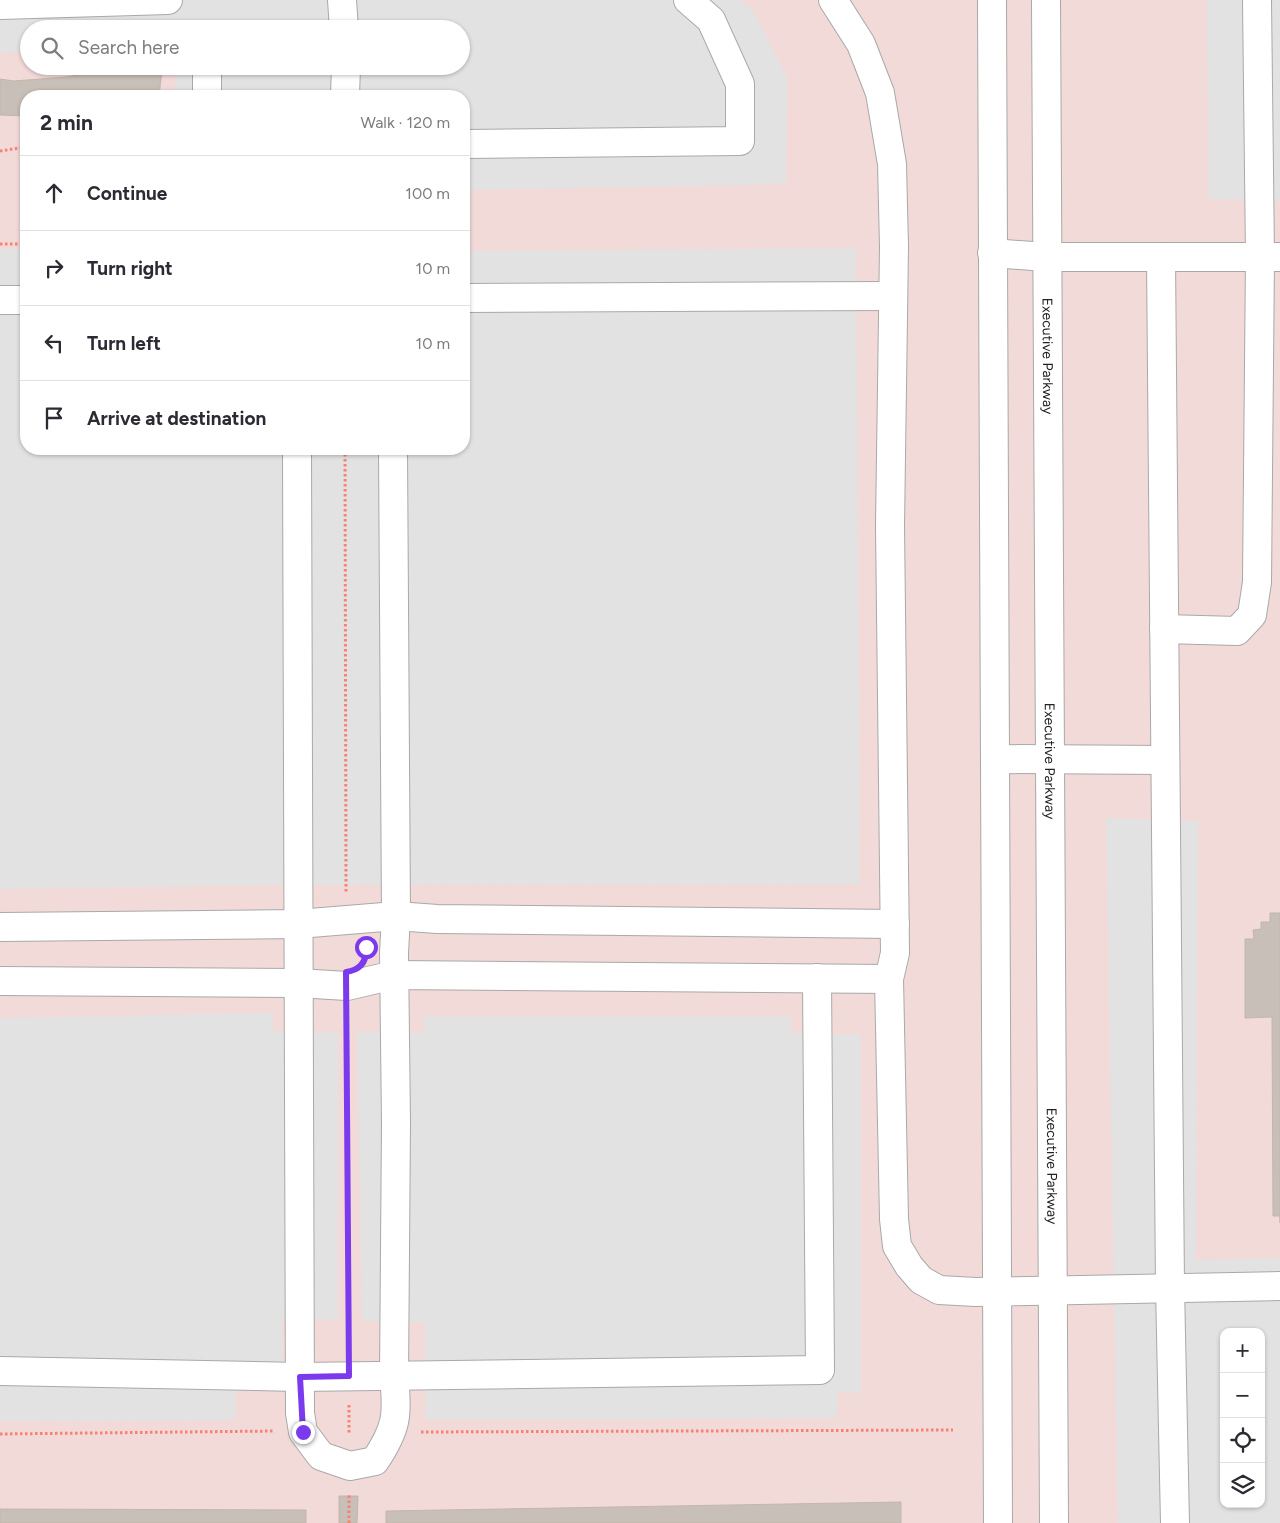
<!DOCTYPE html>
<html lang="en">
<head>
<meta charset="utf-8">
<style>
  body { margin:0; font-family:Figtree,sans-serif; background:#f7f7f7; color:#2b2b33 }
  .controls { position:absolute; right:15px; bottom:15px; display:grid; overflow:hidden; border-radius:10px; box-shadow:0 1px 4px #0004 }
  .controls button { width:45px; height:45px; display:grid; place-items:center; padding:0; border:0; border-bottom:1px solid #e1e1e2; background:#fff; color:#2b2b33; font:25px sans-serif }
  .stop { position:absolute; width:15px; height:15px; margin:-11px; border:4px solid #7c3aed; border-radius:50%; background:#fff }
  .stop.end { background:#7c3aed; border-color:#fff; box-shadow:0 1px 5px #0008 }
  .list { margin:0; padding:0; list-style:none }
  h2 { display:flex; justify-content:space-between; align-items:center; height:65px; margin:0; padding:0 20px; font-size:21px }
  h2 small { font-size:16px; font-weight:400; color:#7c7c81 }
  .list li { display:grid; grid-template-columns:32px 1fr auto; gap:15px; align-items:center; box-sizing:border-box; height:75px; padding:0 20px; border-top:1px solid #e1e1e2 }
  .list b { display:block; font-size:19px; white-space:nowrap }
  .list em { font-size:16px; font-style:normal; color:#7c7c81 }
  .icon { flex:none; width:28px; height:28px; fill:none; stroke:currentColor; stroke-width:2; stroke-linecap:round; stroke-linejoin:round }
  .map { position:relative; flex:none; width:1280px; height:1523px; overflow:hidden }
  .search { position:absolute; background:#fff; box-shadow:0 1px 4px #0004; left:20px; top:20px; width:450px; height:55px; display:flex; align-items:center; gap:12px; box-sizing:border-box; padding:0 18px; border-radius:28px; color:#7c7c81; font-size:19px }
  .panel { position:absolute; background:#fff; box-shadow:0 1px 4px #0004; left:20px; top:90px; width:450px; height:365px; border-radius:20px }
  .map>svg:first-child { display:block }
</style>
</head>
<body>
<div class="map">
<svg width="1280" height="1523" viewBox="0 0 1280 1523">
  <rect width="100%" height="100%" fill="#f2efe9"/>
  <!-- commercial -->
  <path fill="#f2dad9" fill-rule="evenodd" d="M 0,0 L 1280,0 L 1280,1523 L 0,1523 ZM 29,29 L 461,29 L 461,66 L 29,66 ZM 26,96 L 464,96 L 464,449 L 26,449 ZM 1224,1332 L 1261,1332 L 1261,1504 L 1224,1504 Z"/>
  <!-- parking -->
  <g fill="#e2e2e2" fill-rule="evenodd">
    <path d="M 0,0 L 741,0 L 753,11 L 787,78 L 786,184 L 464,190 L 464,96 L 175,96 L 175,66 L 461,66 L 461,29 L 29,29 L 29,51 L 0,53 Z"/>
    <path d="M 1207,0 L 1280,0 L 1280,200 L 1208,199 Z"/>
    <path d="M 856,248 L 860,884 L 266,885 L 0,889 L 0,249 L 26,249 L 26,449 L 464,449 L 464,251 Z"/>
    <path d="M 1106,818 L 1198,821 L 1196,1260 L 1280,1258 L 1280,1523 L 1118,1523 ZM 1224,1332 L 1261,1332 L 1261,1504 L 1224,1504 Z"/>
    <path d="M 273,1013 L 273,1031 L 338,1032 L 338,1320 L 282,1318 L 282,1387 L 235,1387 L 235,1420 L 0,1421 L 0,1018 Z"/>
    <path d="M 424,1016 L 791,1016 L 791,1033 L 861,1035 L 861,1393 L 838,1391 L 836,1418 L 426,1420 L 425,1322 L 362,1321 L 357,1031 L 424,1033 Z"/>
  </g>
  <!-- building -->
  <g fill="#c7bfb8" stroke="#c4b6ab">
    <path d="M 111,70 L 162,70 L 159,96 L 26,96 L 26,116 L 0,115 L 0,79 L 14,81 L 66,77 Z"/>
    <path d="M 1270,913 L 1280,913 L 1280,1223 L 1280,1216 L 1273,1216 L 1272,1017 L 1245,1018 L 1245,939 L 1254,939 L 1253,930 L 1261,929 L 1261,922 L 1270,922 Z"/>
    <path d="M 339,1496 L 358,1496 L 357,1523 L 339,1523 Z"/>
    <path d="M 901,1502 L 901,1523 L 386,1523 L 386,1511 Z"/>
    <path d="M 0,1509 L 306,1510 L 306,1523 L 0,1523 Z"/>
  </g>
  <g fill="none" stroke-linecap="round" stroke-linejoin="round">
    <defs>
      <g id="minor">
        <path d="M 342,0 L 344,29"/>
        <path d="M 833,0 L 861,44 L 880,93 L 892,164 L 894,247 L 890,526 L 895,953 L 889,979 L 894,1219 L 897,1246 L 909,1266 L 921,1280 L 939,1290 L 976,1292 L 1280,1286"/>
        <path d="M 992,0 L 998,1523"/>
        <path id="s1" d="M 1046,0 L 1054,1523"/>
        <path d="M 0,5 L 168,0"/>
        <path d="M 207,66 L 207,96"/>
        <path d="M 345,96 L 346,66"/>
        <path d="M 464,144 L 740,141 L 740,84 L 711,20 L 688,0"/>
        <path d="M 992,253 L 1046,257 L 1280,257"/>
        <path d="M 1161,257 L 1170,1287 L 1175,1523"/>
        <path d="M 464,298 L 892,296"/>
        <path d="M 0,300 L 26,300"/>
        <path d="M 297,449 L 300,1413 L 303,1432 L 321,1456 L 350,1466 L 375,1461 C 397,1428 398,1415 394,1377 L 396,1123 L 394,953 L 396,916 L 393,449"/>
        <path d="M 1164,629 L 1237,631 L 1252,615 L 1257,582 L 1260,257 L 1257,0"/>
        <path d="M 995,759 L 1165,760"/>
        <path d="M 0,927 L 298,924 L 396,916 L 437,919 L 895,924"/>
        <path d="M 0,981 L 298,983 L 347,986 L 394,975 L 889,979"/>
        <path d="M 0,1371 L 300,1377 L 820,1370 L 817,978"/>
      </g>
    </defs>
    <!-- minor casing -->
    <use href="#minor" stroke="#a9a9a9" stroke-width="30"/>
    <!-- path -->
    <g stroke="#fa8072" stroke-width="3" stroke-dasharray="2.5 2.5" stroke-linecap="butt">
      <path d="M 0,151 L 26,147"/>
      <path d="M 0,244 L 26,244"/>
      <path d="M 345,449 L 346,892"/>
      <path d="M 347,1015 L 349,1347"/>
      <path d="M 349,1405 L 349,1434"/>
      <path d="M 421,1432 L 953,1430"/>
      <path d="M 0,1434 L 274,1431"/>
      <path d="M 349,1523 L 349,1495"/>
    </g>
    <!-- minor -->
    <use href="#minor" stroke="#fff" stroke-width="28"/>
  </g>
  <g fill="none" stroke-linecap="round" stroke-linejoin="round">
    <!-- route -->
    <path stroke="#7c3aed" stroke-width="6" d="M 303,1432 L 300,1377 L 349,1376 L 346,972 C 361,970 367,961 366,947"/>
  </g>
  <g text-anchor="middle" stroke-width="4" stroke-linejoin="round" paint-order="stroke">
    <!-- street labels -->
    <g font-size="14" fill="#222" stroke="#fff">
      <text dy="5" stroke="none"><textPath href="#s1" startOffset="356">Executive Parkway</textPath></text>
      <text dy="5" stroke="none"><textPath href="#s1" startOffset="761">Executive Parkway</textPath></text>
      <text dy="5" stroke="none"><textPath href="#s1" startOffset="1166">Executive Parkway</textPath></text>
    </g>
  </g>
</svg>
<div class="controls">
<button>+</button>
<button>−</button>
<button><svg class="icon" aria-label="locate" viewBox="0 0 24 24"><circle cx="12" cy="12" r="6"/><path d="M12 2v4M12 18v4M2 12h4M18 12h4"/></svg></button>
<button><svg class="icon" aria-label="layers" viewBox="0 0 24 24"><path d="M12 4l9 5-9 5-9-5zM3 14l9 5 9-5"/></svg></button>
</div>
<div class="stop" style="left:366px;top:947px"></div>
<div class="stop end" style="left:303px;top:1432px"></div>
<div class="search"><svg class="icon" aria-label="search" viewBox="0 0 24 24"><circle cx="10" cy="10" r="6"/><path d="M15 15l6 6"/></svg>Search here</div>
<section class="panel">
<h2>2 min<small>Walk · 120 m</small></h2>
<ul class="list">
<li><svg class="icon" aria-label="ahead" viewBox="0 0 24 24"><path d="M12 20V5M6 11l6-6 6 6"/></svg><div><b>Continue</b></div><em>100 m</em></li>
<li><svg class="icon" aria-label="right" viewBox="0 0 24 24"><path d="M7 20v-9h11M14 6l5 5-5 5"/></svg><div><b>Turn right</b></div><em>10 m</em></li>
<li><svg class="icon" aria-label="left" viewBox="0 0 24 24"><path d="M17 20v-9H6M10 6l-5 5 5 5"/></svg><div><b>Turn left</b></div><em>10 m</em></li>
<li><svg class="icon" aria-label="arrive" viewBox="0 0 24 24"><path d="M6 21V4h12l-3 4 3 4H6"/></svg><div><b>Arrive at destination</b></div></li>
</ul>
</section>
</div>
</body>
</html>
